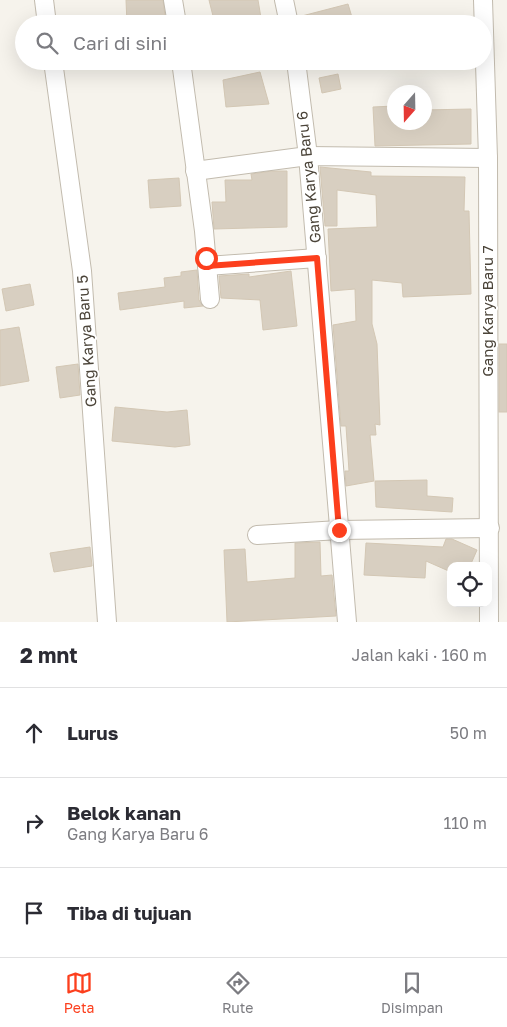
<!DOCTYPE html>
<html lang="id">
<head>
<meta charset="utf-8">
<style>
  body { margin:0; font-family:"Golos Text",sans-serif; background:#f2f2f3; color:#2b2b33 }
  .controls { position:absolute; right:15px; bottom:15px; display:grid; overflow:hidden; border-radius:10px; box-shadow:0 5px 20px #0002 }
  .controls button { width:45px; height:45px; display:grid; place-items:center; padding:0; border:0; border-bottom:1px solid #e1e1e2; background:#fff; color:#2b2b33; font:25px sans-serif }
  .compass { position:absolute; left:387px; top:85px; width:45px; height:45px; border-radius:50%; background:#fff; box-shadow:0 5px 20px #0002; rotate:200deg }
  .stop { position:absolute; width:15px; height:15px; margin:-11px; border:4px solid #fc3f1d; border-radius:50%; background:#fff }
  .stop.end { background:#fc3f1d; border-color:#fff; box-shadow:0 1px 5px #0008 }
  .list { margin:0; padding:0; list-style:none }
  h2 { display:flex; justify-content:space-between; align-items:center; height:65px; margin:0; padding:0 20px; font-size:21px }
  h2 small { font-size:16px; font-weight:400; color:#7c7c81 }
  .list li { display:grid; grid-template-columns:32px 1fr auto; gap:15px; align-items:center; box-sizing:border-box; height:90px; padding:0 20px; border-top:1px solid #e1e1e2 }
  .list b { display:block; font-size:19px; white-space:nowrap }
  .list p { margin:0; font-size:16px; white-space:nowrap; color:#7c7c81 }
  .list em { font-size:16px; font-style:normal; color:#7c7c81 }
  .icon { flex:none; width:28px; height:28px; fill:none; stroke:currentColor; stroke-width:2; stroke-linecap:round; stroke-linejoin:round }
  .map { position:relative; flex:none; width:507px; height:622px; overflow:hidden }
  .search { position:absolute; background:#fff; box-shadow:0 5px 20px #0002; left:15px; right:15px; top:15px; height:55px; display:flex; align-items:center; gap:12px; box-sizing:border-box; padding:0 18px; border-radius:28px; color:#7c7c81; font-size:19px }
  .sheet { height:335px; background:#fff }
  nav { display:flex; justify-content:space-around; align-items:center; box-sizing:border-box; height:70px; border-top:1px solid #e1e1e2; background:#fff; font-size:14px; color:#7c7c81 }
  nav a { display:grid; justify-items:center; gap:2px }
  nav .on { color:#fc3f1d }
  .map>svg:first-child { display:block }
</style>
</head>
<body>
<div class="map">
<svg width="507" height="622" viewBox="0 0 507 622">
  <rect width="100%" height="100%" fill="#f6f3ec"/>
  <!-- building -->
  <g fill="#d8cfc1" stroke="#d3c7b4">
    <path d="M 126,0 L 163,0 L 166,24 L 127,24 Z"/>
    <path d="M 209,0 L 258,0 L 262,24 L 215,24 Z"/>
    <path d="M 348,4 L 354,24 L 299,24 L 298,17 Z"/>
    <path d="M 260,72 L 269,104 L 226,107 L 223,80 Z"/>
    <path d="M 338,74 L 341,89 L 322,93 L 319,78 Z"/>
    <path d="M 394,106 L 394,122 L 424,122 L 424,110 L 471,109 L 471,144 L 375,146 L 373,107 Z"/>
    <path d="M 320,167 L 371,172 L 371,176 L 465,177 L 464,211 L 469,211 L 471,294 L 403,297 L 402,283 L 372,280 L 372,324 L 377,344 L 380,425 L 375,424 L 376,435 L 370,435 L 374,481 L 346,486 L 345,471 L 349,471 L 346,426 L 341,426 L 333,325 L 356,321 L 355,289 L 331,291 L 328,229 L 377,227 L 376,195 L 337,190 L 337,226 L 325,226 Z"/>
    <path d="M 272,171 L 287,171 L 287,227 L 214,229 L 212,202 L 226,202 L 225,180 L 252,180 L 251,174 Z"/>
    <path d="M 179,178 L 181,206 L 150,208 L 148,180 Z"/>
    <path d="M 197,270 L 199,300 L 203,306 L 184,308 L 184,301 L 120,310 L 118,293 L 165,287 L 164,278 L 181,276 L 181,272 Z"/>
    <path d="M 291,271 L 297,326 L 263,330 L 260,300 L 221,298 L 219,276 L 249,274 L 249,277 Z"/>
    <path d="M 30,284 L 34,305 L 6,311 L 2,289 Z"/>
    <path d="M 19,327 L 29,381 L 0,386 L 0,330 Z"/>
    <rect x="499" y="344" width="8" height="68"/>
    <path d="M 78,364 L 80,395 L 60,398 L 56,367 Z"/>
    <path d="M 115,407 L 167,412 L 187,410 L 190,445 L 175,447 L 112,441 Z"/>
    <path d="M 427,480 L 427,496 L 453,498 L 452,512 L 376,507 L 375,481 Z"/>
    <path d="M 446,539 L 452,539 L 477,550 L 470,566 L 451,566 L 451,572 L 426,561 L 425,578 L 364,575 L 366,543 L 443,547 Z"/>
    <path d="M 320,542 L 321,576 L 332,575 L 336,616 L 227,622 L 224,550 L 245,549 L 247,582 L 295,578 L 295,543 Z"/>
    <path d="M 90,547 L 92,566 L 54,572 L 50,553 Z"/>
  </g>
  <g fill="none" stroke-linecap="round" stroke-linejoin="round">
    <defs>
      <g id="minor">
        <path d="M 44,0 L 47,24"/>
        <path d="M 173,0 L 177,24"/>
        <path d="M 284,0 L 289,24"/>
        <path d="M 483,0 L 488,158 L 489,622"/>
        <path d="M 53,61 L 82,271 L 107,622"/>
        <path d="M 181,61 L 204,231 L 210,299"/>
        <path d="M 296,61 L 308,156 L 347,622"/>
        <path d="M 195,171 L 308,156 L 488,158"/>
        <path d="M 207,266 L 317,258"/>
        <path d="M 257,535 L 339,530 L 490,528"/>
      </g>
    </defs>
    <!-- minor casing -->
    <use href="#minor" stroke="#c2bbae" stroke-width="20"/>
    <!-- minor -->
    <use href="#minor" stroke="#fff" stroke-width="18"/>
  </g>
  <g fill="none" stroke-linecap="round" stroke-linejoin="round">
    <!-- route -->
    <path stroke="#fc3f1d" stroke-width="6" d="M 206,258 L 207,266 L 317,258 L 339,530"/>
  </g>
  <g text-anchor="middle" stroke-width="4" stroke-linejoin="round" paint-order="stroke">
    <!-- street labels -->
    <g font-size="15" fill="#4b4439" stroke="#fff">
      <text transform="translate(309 177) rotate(-96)" y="5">Gang Karya Baru 6</text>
      <text transform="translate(488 311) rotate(-90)" y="5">Gang Karya Baru 7</text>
      <text transform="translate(87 341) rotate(-94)" y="5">Gang Karya Baru 5</text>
    </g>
  </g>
</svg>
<div class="controls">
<button><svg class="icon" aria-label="locate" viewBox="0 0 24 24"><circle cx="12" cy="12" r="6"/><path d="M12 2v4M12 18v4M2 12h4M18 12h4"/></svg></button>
</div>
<svg class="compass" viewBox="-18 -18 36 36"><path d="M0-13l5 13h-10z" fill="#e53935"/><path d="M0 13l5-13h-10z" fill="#7c7c81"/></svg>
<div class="stop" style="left:206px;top:258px"></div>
<div class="stop end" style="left:339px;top:530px"></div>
<div class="search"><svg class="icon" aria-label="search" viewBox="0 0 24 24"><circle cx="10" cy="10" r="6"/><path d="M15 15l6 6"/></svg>Cari di sini</div>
</div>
<section class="sheet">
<h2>2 mnt<small>Jalan kaki · 160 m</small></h2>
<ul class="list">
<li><svg class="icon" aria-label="ahead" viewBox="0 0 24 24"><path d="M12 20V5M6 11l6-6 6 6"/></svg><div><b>Lurus</b></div><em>50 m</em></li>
<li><svg class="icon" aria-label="right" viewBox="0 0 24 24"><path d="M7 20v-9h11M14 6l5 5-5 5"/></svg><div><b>Belok kanan</b><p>Gang Karya Baru 6</p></div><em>110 m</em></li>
<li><svg class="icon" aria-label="arrive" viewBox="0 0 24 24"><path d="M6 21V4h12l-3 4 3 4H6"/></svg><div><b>Tiba di tujuan</b></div></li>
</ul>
</section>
<nav>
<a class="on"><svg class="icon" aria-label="map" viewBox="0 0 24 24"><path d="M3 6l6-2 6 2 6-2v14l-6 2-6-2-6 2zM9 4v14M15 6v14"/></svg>Peta</a>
<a><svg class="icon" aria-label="directions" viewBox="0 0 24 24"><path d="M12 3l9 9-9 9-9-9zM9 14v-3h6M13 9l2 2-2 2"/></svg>Rute</a>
<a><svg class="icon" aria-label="saved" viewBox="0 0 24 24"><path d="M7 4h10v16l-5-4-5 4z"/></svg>Disimpan</a>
</nav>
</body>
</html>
